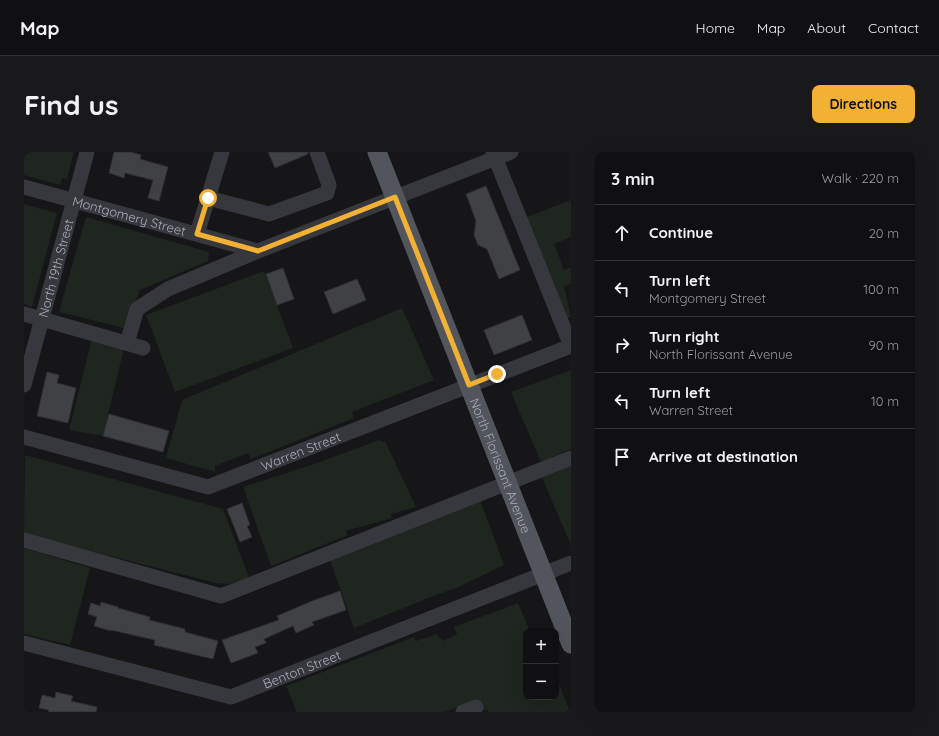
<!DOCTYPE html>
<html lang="en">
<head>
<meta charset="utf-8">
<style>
  body { margin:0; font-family:Quicksand,sans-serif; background:#19191b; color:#f1f3f6 }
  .controls { position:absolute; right:12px; bottom:12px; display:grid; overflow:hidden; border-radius:8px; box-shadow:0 4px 16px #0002 }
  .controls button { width:36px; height:36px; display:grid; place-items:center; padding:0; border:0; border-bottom:1px solid #303032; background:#101012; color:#f1f3f6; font:20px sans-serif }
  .stop { position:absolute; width:12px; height:12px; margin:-9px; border:3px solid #f2b134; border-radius:50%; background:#fff }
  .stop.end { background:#f2b134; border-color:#fff; box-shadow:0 1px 4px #0008 }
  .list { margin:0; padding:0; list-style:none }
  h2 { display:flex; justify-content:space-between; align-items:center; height:52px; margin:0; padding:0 16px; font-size:17px }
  h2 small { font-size:13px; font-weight:400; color:#9c9d9f }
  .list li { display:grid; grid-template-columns:26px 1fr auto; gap:12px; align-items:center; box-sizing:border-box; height:56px; padding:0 16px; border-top:1px solid #303032 }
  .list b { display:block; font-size:15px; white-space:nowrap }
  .list p { margin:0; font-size:13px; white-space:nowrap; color:#9c9d9f }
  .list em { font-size:13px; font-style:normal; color:#9c9d9f }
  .icon { flex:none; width:22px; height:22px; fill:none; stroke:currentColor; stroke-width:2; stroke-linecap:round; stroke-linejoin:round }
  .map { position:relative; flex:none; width:547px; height:560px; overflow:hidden; border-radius:8px }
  header { display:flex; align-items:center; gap:24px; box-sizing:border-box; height:56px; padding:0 20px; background:#101012; border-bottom:1px solid #303032 }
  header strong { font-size:19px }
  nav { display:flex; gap:22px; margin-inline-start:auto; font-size:14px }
  .intro { display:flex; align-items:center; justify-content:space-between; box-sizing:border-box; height:96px; padding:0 24px }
  h1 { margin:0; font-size:28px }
  .button { padding:10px 18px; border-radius:8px; background:#f2b134; color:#111; font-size:14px; font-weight:700 }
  main { display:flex; gap:24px; padding:0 24px }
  aside { flex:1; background:#101012; border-radius:8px; box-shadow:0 4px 16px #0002 }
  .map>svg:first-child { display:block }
</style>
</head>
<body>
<header>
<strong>Map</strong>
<nav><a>Home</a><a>Map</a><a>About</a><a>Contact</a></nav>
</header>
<div class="intro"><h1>Find us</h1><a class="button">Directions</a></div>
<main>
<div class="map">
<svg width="547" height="560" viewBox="0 0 547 560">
  <rect width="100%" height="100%" fill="#161618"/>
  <!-- green -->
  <g fill="#1e261f">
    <path d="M 0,0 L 50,0 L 43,27 L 38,26 L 36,33 L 0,23 Z"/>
    <path d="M 547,48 L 547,85 L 530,92 L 540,118 L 547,115 L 547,132 L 540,134 L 547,165 L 537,165 L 503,65 Z"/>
    <path d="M 0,52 L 33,61 L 8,155 L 0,152 Z"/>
    <path d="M 62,65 L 185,100 L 184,109 L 116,138 L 100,176 L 35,160 Z"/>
    <path d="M 240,119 L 269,196 L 151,240 L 122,163 Z"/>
    <path d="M 378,156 L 410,228 L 328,260 L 330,266 L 227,307 L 224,301 L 191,314 L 191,320 L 142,306 L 158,248 Z"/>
    <path d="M 68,187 L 100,196 L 79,284 L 45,278 Z"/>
    <path d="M 547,218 L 547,297 L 517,310 L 487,240 Z"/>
    <path d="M 355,288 L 362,291 L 392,355 L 367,362 L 368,366 L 322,379 L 324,383 L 247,414 L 219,335 L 296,310 Z"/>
    <path d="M 1,303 L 199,357 L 225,425 L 206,432 L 192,431 L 0,382 Z"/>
    <path d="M 547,311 L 547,390 L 546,391 L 517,323 Z"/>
    <path d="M 455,345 L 480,413 L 432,436 L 412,443 L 330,476 L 305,405 Z"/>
    <path d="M 0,396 L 66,416 L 46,493 L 0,482 Z"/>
    <path d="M 494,451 L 506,479 L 502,479 L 502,545 L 532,545 L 532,525 L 546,560 L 464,560 L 463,558 L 457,559 L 447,551 L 420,560 L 273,560 L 262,534 L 390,485 L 392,489 L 413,482 L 419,489 L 433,482 L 430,475 Z"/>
  </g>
  <!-- building -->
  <g fill="#404145" stroke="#303034">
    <path d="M 90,0 L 107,0 L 117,3 L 116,7 L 144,15 L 135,49 L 124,46 L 129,28 L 101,21 L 100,26 L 85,21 Z"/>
    <path d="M 244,0 L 284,0 L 284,2 L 251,16 Z"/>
    <path d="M 462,34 L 496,118 L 475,127 L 463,97 L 454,93 L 450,83 L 452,69 L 442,42 Z"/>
    <path d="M 259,116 L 270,147 L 253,153 L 242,122 Z"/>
    <path d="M 333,127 L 342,148 L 309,162 L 300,140 Z"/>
    <path d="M 498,163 L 508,188 L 470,203 L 460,178 Z"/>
    <path d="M 23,220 L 35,223 L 33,231 L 52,236 L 44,271 L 13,264 Z"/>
    <path d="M 85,262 L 145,279 L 139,300 L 79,284 Z"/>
    <path d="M 218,351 L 226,373 L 223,374 L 228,385 L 216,390 L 203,357 Z"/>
    <path d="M 316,439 L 322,458 L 288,470 L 290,473 L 272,481 L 269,474 L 240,487 L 242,491 L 231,495 L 234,501 L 207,511 L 198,488 L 255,468 L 253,464 L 288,449 Z"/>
    <path d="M 77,450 L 94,455 L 94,456 L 126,465 L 125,468 L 161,477 L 161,480 L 194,489 L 189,507 L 130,493 L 131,488 L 87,478 L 87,479 L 70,474 L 73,465 L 64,462 L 67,451 L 76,454 Z"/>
    <path d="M 32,540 L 49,544 L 47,549 L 73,555 L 72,560 L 24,560 L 25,558 L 15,556 L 18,543 L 31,546 Z"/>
  </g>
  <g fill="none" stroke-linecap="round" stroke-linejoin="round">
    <!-- minor -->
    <g stroke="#37383d" stroke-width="15">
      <path d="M 469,0 L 547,194"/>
      <path id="s1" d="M 0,35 L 234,99"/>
      <path d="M 184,46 L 245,62 L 303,41 L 305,33 L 293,0"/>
      <path d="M 173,82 L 198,0"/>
      <path d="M 0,162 L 119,196"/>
      <path d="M 103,191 L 113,157 L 144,137 L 234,99 L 487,0"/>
      <path id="s2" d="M 0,233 L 63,0"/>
      <path id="s3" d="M 0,285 L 184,335 L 547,194"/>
      <path d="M 0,388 L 197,444 L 547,306"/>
      <path id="s4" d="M 0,491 L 207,545 L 547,411"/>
      <path d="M 439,560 L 452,555"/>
    </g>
    <!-- major -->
    <path stroke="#53555c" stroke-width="19" id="s5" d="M 353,0 L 547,492"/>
  </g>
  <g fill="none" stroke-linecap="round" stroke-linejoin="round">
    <!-- route -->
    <path stroke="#f2b134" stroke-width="5" d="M 184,46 L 173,82 L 234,99 L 371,45 L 445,233 L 473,222"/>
  </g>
  <g text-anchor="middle" stroke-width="3" stroke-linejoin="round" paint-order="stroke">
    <!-- street labels -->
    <g font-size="13" fill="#a8adb8" stroke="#111113">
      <text dy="5" stroke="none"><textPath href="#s1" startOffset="109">Montgomery Street</textPath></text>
      <text dy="5" stroke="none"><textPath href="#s2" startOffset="121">North 19th Street</textPath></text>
      <text dy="5" stroke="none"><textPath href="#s3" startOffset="290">Warren Street</textPath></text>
      <text dy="5" stroke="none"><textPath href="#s5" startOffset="337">North Florissant Avenue</textPath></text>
      <text dy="5" stroke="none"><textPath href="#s4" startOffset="290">Benton Street</textPath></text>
    </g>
  </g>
</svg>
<div class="controls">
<button>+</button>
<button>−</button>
</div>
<div class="stop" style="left:184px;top:46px"></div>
<div class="stop end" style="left:473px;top:222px"></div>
</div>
<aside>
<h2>3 min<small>Walk · 220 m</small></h2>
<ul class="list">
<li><svg class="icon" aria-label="ahead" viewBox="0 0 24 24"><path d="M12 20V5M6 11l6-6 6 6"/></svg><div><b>Continue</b></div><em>20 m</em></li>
<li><svg class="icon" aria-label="left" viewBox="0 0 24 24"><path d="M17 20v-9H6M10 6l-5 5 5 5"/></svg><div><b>Turn left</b><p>Montgomery Street</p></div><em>100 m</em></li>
<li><svg class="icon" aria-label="right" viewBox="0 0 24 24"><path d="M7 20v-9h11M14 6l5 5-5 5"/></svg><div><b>Turn right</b><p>North Florissant Avenue</p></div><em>90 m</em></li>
<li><svg class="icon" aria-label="left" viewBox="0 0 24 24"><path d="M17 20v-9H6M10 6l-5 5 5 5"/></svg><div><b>Turn left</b><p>Warren Street</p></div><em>10 m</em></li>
<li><svg class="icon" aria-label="arrive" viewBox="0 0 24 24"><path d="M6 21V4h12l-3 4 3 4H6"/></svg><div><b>Arrive at destination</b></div></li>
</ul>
</aside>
</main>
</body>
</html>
